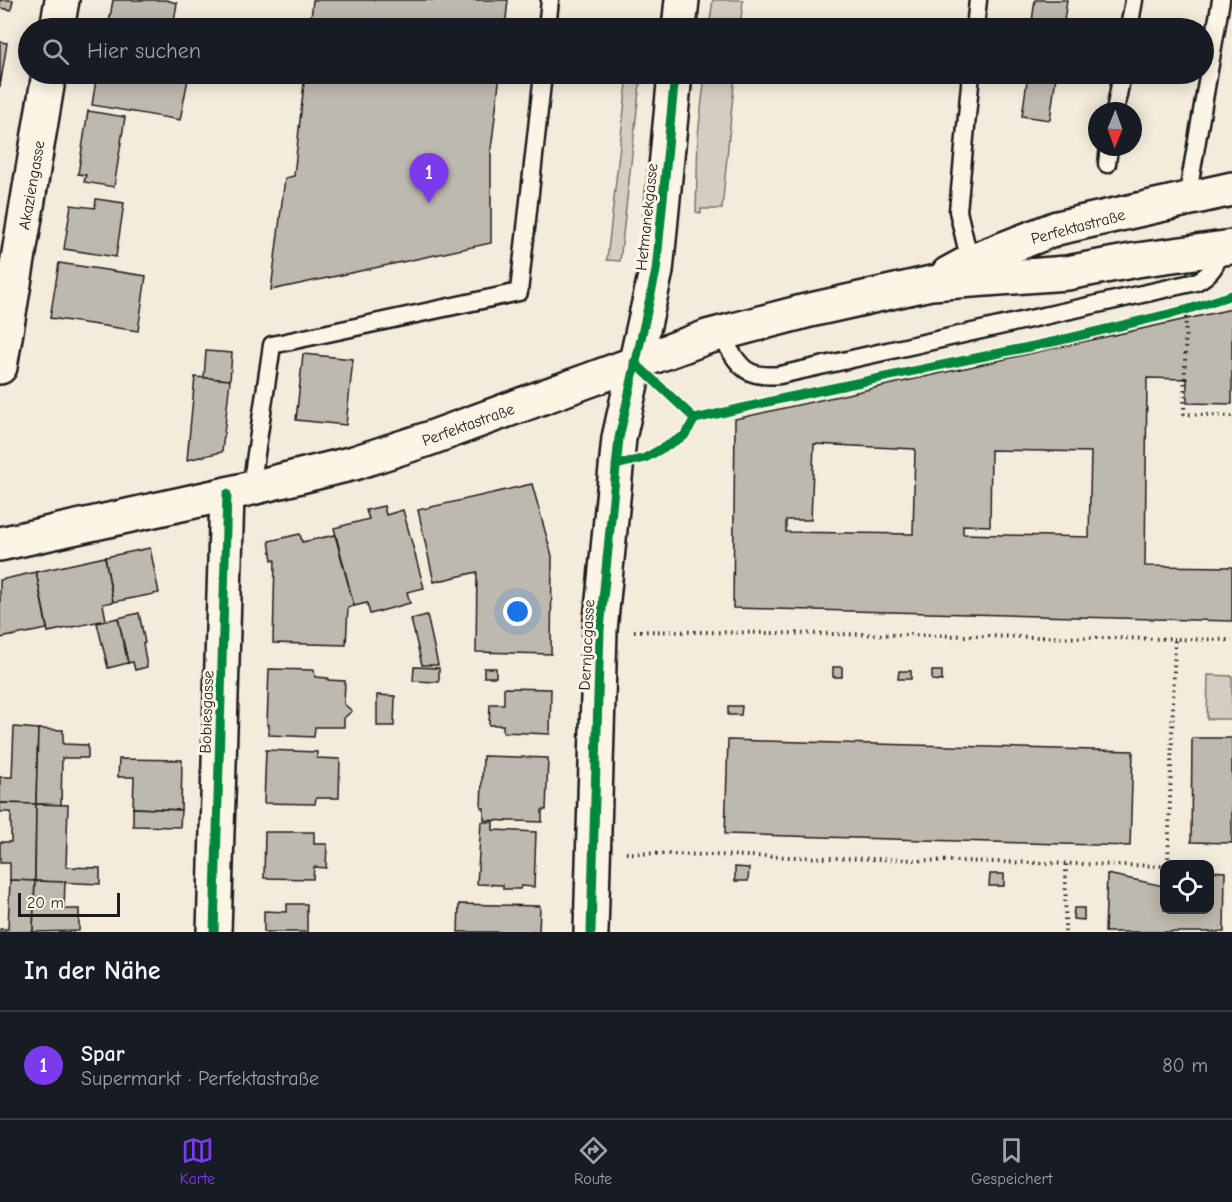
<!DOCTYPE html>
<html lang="de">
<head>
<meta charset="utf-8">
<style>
  body { margin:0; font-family:"Comic Neue",sans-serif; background:#20242c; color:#f1f3f6 }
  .controls { position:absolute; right:18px; bottom:18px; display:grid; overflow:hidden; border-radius:12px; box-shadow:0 3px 15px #0003 }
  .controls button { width:54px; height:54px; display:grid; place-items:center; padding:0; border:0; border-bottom:2px solid #363941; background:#171b24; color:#f1f3f6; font:30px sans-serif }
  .compass { position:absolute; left:1088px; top:102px; width:54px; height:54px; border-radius:50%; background:#171b24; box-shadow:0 3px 15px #0003; rotate:181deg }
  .scale { position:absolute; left:18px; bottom:15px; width:102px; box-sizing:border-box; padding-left:6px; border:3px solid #1c1c1c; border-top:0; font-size:16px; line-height:21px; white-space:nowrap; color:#1c1c1c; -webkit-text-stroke:4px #fcf5e5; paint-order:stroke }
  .you { position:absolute; left:518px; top:612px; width:21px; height:21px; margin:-15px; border:4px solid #fff; border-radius:50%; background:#1a73e8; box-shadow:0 0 0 9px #1a73e833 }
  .badge { display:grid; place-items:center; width:39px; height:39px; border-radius:50%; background:#7c3aed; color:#fff; font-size:20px; font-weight:700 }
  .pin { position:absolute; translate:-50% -50px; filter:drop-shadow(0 2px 3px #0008) }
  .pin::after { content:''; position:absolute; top:32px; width:21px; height:18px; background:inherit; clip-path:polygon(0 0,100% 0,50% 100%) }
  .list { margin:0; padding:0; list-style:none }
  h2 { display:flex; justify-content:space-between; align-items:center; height:78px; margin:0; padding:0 24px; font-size:26px }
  h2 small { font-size:20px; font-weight:400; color:#9ea1a6 }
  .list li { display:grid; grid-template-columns:39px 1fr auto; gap:18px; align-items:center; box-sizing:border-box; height:108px; padding:0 24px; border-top:2px solid #363941 }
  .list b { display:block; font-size:22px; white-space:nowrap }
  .list p { margin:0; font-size:20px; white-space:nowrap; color:#9ea1a6 }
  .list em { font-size:20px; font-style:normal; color:#9ea1a6 }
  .icon { flex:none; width:33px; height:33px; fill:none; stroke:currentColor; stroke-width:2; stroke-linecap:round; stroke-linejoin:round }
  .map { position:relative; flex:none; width:1232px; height:932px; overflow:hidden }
  .search { position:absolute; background:#171b24; box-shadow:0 3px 15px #0003; left:18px; right:18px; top:18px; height:66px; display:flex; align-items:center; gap:15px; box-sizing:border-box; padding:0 21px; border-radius:33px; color:#9ea1a6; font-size:22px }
  .sheet { height:186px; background:#171b24 }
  nav { display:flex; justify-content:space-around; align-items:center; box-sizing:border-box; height:84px; border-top:2px solid #363941; background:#171b24; font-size:16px; color:#9ea1a6 }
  nav a { display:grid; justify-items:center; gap:3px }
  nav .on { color:#7c3aed }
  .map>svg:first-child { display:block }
</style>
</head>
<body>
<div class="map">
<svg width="1232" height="932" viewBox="0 0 1232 932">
  <rect width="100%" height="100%" fill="#f3ecdd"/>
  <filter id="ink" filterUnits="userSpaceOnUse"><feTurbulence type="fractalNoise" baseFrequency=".0167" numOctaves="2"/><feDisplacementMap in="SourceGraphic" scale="12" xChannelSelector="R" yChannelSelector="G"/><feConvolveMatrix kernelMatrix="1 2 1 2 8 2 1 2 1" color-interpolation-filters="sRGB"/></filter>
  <g filter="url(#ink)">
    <!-- green -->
    <g fill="#d3cec1" stroke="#78756e" stroke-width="1.5">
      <path d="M 713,0 L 743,0 L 740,28 L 709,28 Z"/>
      <path d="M 628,74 L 641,74 L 620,261 L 607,260 Z"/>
      <path d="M 705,74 L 735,74 L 722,209 L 701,209 L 701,213 L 696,212 L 698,135 Z"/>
      <path d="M 1208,675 L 1232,676 L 1232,719 L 1207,719 Z"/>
    </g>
    <!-- building -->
    <g fill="#beb9ae" stroke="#1c1c1c" stroke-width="1.5" fill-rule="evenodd">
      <path d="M 0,0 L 13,0 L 11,10 L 0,8 Z"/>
      <path d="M 113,0 L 166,0 L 177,3 L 173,28 L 108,28 Z"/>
      <path d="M 313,0 L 508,0 L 505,28 L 310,28 Z"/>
      <path d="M 1035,0 L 1067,0 L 1063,28 L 1031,28 Z"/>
      <path d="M 0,42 L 7,43 L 0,87 Z"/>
      <path d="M 97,74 L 189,74 L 180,120 L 92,105 Z"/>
      <path d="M 305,74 L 500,74 L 491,150 L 491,243 L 271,290 L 285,178 L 294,176 Z"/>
      <path d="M 1028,74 L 1056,76 L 1050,120 L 1022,116 Z"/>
      <path d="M 88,111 L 125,117 L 114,187 L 84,182 L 86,175 L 78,174 Z"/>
      <path d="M 96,199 L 124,203 L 116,257 L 64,249 L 71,205 L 95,208 Z"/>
      <path d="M 59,263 L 146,276 L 138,331 L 50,318 Z"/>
      <path d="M 1232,309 L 1232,404 L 1187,403 L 1187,379 L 1147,378 L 1145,566 L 1232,567 L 1232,621 L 733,608 L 735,419 ZM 814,444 L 915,449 L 913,534 L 786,532 L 786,520 L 811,520 ZM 991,450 L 1091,452 L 1089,537 L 963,534 L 963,525 L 990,526 Z"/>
      <path d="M 206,351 L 232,353 L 230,380 L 204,378 Z"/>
      <path d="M 303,354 L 353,359 L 346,425 L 296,420 Z"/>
      <path d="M 195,377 L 230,380 L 222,452 L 187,460 Z"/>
      <path d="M 532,484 L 552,556 L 551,654 L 476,652 L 477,572 L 434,582 L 418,510 Z"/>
      <path d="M 384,506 L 386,515 L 403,510 L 424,588 L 407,592 L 410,603 L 370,614 L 367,603 L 354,606 L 334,528 L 369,519 L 366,510 Z"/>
      <path d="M 300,534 L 302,542 L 335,535 L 354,606 L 348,608 L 346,645 L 273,643 L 275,560 L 272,560 L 269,541 Z"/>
      <path d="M 150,548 L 159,593 L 113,602 L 105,557 Z"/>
      <path d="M 105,557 L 113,602 L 103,604 L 106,620 L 48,632 L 36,572 Z"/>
      <path d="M 36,572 L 47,629 L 0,638 L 0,580 Z"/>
      <path d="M 139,613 L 145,643 L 143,643 L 147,667 L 135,670 L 133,662 L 128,663 L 118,618 Z"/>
      <path d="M 427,615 L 438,665 L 422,665 L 411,619 Z"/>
      <path d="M 118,618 L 128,663 L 108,668 L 97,623 Z"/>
      <path d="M 414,667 L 439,668 L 439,682 L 413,681 Z"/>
      <rect x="833" y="667" width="9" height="10"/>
      <rect x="484" y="668" width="12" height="9"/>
      <path d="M 269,669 L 314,670 L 315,677 L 328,678 L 328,680 L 345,681 L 344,704 L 352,711 L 344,718 L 344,727 L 315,727 L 314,737 L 269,735 L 269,725 L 267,725 Z"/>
      <path d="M 899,671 L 911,671 L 911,679 L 898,679 Z"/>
      <path d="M 932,671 L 942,671 L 942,681 L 932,680 Z"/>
      <path d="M 504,688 L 551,689 L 550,734 L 503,732 L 503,725 L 489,725 L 490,704 L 504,704 Z"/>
      <path d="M 377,695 L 395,696 L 394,726 L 377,726 Z"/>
      <path d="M 728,706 L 742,706 L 741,715 L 728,715 Z"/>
      <path d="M 14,727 L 38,729 L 36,804 L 0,803 L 0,777 L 12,777 Z"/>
      <path d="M 38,729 L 63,730 L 63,744 L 88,745 L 88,758 L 62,758 L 61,805 L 36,804 Z"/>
      <path d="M 1192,738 L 1232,738 L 1232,843 L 1191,842 Z"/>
      <path d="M 728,740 L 1133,751 L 1130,846 L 725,834 Z"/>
      <path d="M 266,750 L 317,752 L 317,758 L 340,759 L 339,798 L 316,798 L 315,804 L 264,803 Z"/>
      <path d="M 483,756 L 548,758 L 546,810 L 542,810 L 542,822 L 484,820 L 484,808 L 481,808 Z"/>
      <path d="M 119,759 L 182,760 L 181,810 L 133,808 L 134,777 L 118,777 Z"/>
      <path d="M 0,803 L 36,804 L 35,881 L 10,880 L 10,863 L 0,863 L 0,842 L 11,842 L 11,812 L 0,812 Z"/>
      <path d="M 36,804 L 68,805 L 66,867 L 100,868 L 100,884 L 35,881 Z"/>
      <path d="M 133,808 L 181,810 L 180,827 L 133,826 Z"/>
      <path d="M 481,822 L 493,822 L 493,830 L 536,832 L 534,887 L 521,886 L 520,889 L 503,889 L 503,885 L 477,884 Z"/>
      <path d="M 265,832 L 314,832 L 314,844 L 327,844 L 326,868 L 314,867 L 313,879 L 264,878 Z"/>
      <path d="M 735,867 L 749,868 L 748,881 L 735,881 Z"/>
      <path d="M 1210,871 L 1225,872 L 1224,932 L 1105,932 L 1107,874 L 1164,886 L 1164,910 L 1210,910 Z"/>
      <path d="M 990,874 L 1004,874 L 1004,886 L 989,886 Z"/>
      <path d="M 10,880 L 35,881 L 33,932 L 0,932 L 0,929 L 8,929 Z"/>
      <path d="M 35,881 L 65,882 L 64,909 L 79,909 L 79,931 L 33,932 Z"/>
      <path d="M 287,904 L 307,904 L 307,932 L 264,932 L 264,911 L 287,912 Z"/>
      <path d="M 459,904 L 540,906 L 539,932 L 458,932 Z"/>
      <path d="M 1074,908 L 1084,908 L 1084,920 L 1073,919 Z"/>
    </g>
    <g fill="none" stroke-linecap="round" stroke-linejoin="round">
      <defs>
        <g id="lane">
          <path d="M 547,28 L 550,0"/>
          <path d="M 975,28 L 978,0"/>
          <path d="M 1129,28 L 1134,0"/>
          <path d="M 1115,111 L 1122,74"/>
          <path d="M 1107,164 L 1109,147"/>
          <path d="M 1187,199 L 1221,0"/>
          <path d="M 970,262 L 958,211 L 971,74"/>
          <path d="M 719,333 C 739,363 741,379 780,375 L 1196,282 C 1211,274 1217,266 1220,249"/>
          <path d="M 251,488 L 272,345 L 519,292 L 543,74"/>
        </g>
        <g id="street">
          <path d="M 57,28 L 62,0"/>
          <path d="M 679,28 L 682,0"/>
          <path d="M 0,367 L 49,74"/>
          <path d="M 214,932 L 227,494"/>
          <path d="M 591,932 L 600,630 L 619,438 L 656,271 L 675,74"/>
        </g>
        <g id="primary">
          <path d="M 948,274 L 970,262 L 1057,228 L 1232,189"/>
          <path d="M 0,544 L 227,494 L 354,463 L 428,439 L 707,337 L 806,311 L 931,283 L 1067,273 L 1137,260 L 1232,247"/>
        </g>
      </defs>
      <!-- lane casing -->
      <use href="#lane" stroke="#1c1c1c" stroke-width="21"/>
      <!-- street casing -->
      <use href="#street" stroke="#1c1c1c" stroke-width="38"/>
      <!-- primary casing -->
      <use href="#primary" stroke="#1c1c1c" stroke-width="38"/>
      <!-- path -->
      <g stroke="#1c1c1c" stroke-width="4" stroke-dasharray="1.5 4.5" stroke-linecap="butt">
        <path d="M 1186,311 L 1184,414 L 1232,416"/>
        <path d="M 634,631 L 1175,639"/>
        <path d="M 626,853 L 1164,866"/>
        <path d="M 1168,864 L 1175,639 L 1232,640"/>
        <path d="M 1065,932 L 1066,864"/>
      </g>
      <!-- lane -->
      <use href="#lane" stroke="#fcf5e5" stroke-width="16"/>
      <!-- street -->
      <use href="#street" stroke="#fcf5e5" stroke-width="33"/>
      <!-- primary -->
      <use href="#primary" stroke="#fcf5e5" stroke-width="33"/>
      <defs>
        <g id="cycleway">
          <path d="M 634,362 L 695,419"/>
          <path d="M 616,465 L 645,458 L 684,436 L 695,419 L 785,398 L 1057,341 L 1186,310 L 1232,295"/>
          <path d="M 214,932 L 227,494"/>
          <path d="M 591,932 L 600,630 L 619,438 L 656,271 L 675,74"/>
        </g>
      </defs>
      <!-- cycleway casing -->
      <use href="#cycleway" stroke="#fcf5e5" stroke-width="13"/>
      <!-- cycleway -->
      <use href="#cycleway" stroke="#00873e" stroke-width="9"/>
    </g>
  </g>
  <g text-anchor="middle" stroke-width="6" stroke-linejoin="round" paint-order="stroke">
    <!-- street labels -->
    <g font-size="16" fill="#1c1c1c" stroke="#fcf5e5">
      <text transform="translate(31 185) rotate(-80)" y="6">Akaziengasse</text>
      <text transform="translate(646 217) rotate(-84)" y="6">Hetmanekgasse</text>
      <text transform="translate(1078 226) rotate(-15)" y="6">Perfektastraße</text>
      <text transform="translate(468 424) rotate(-20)" y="6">Perfektastraße</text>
      <text transform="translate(586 645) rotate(-87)" y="6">Dernjacgasse</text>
      <text transform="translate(206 712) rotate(-88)" y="6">Bobiesgasse</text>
    </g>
  </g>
</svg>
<div class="controls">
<button><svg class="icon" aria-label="locate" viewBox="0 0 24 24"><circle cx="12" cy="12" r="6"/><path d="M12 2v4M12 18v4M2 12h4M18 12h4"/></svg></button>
</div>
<svg class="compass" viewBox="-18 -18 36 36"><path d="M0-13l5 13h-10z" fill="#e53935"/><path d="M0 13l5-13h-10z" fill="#9ea1a6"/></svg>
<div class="scale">20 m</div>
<div class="you"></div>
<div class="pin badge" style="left:429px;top:203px">1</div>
<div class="search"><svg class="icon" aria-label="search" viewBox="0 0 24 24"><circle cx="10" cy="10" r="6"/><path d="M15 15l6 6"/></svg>Hier suchen</div>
</div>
<section class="sheet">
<h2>In der Nähe<small></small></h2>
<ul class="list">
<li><span class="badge">1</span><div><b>Spar</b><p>Supermarkt · Perfektastraße</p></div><em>80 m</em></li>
</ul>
</section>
<nav>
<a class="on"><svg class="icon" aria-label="map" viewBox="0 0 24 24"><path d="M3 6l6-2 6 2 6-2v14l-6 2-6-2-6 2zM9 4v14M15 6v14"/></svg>Karte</a>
<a><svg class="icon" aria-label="directions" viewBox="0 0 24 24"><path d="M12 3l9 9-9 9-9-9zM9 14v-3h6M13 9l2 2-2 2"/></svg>Route</a>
<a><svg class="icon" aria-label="saved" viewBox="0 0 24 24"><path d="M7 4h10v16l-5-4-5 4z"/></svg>Gespeichert</a>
</nav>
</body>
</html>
